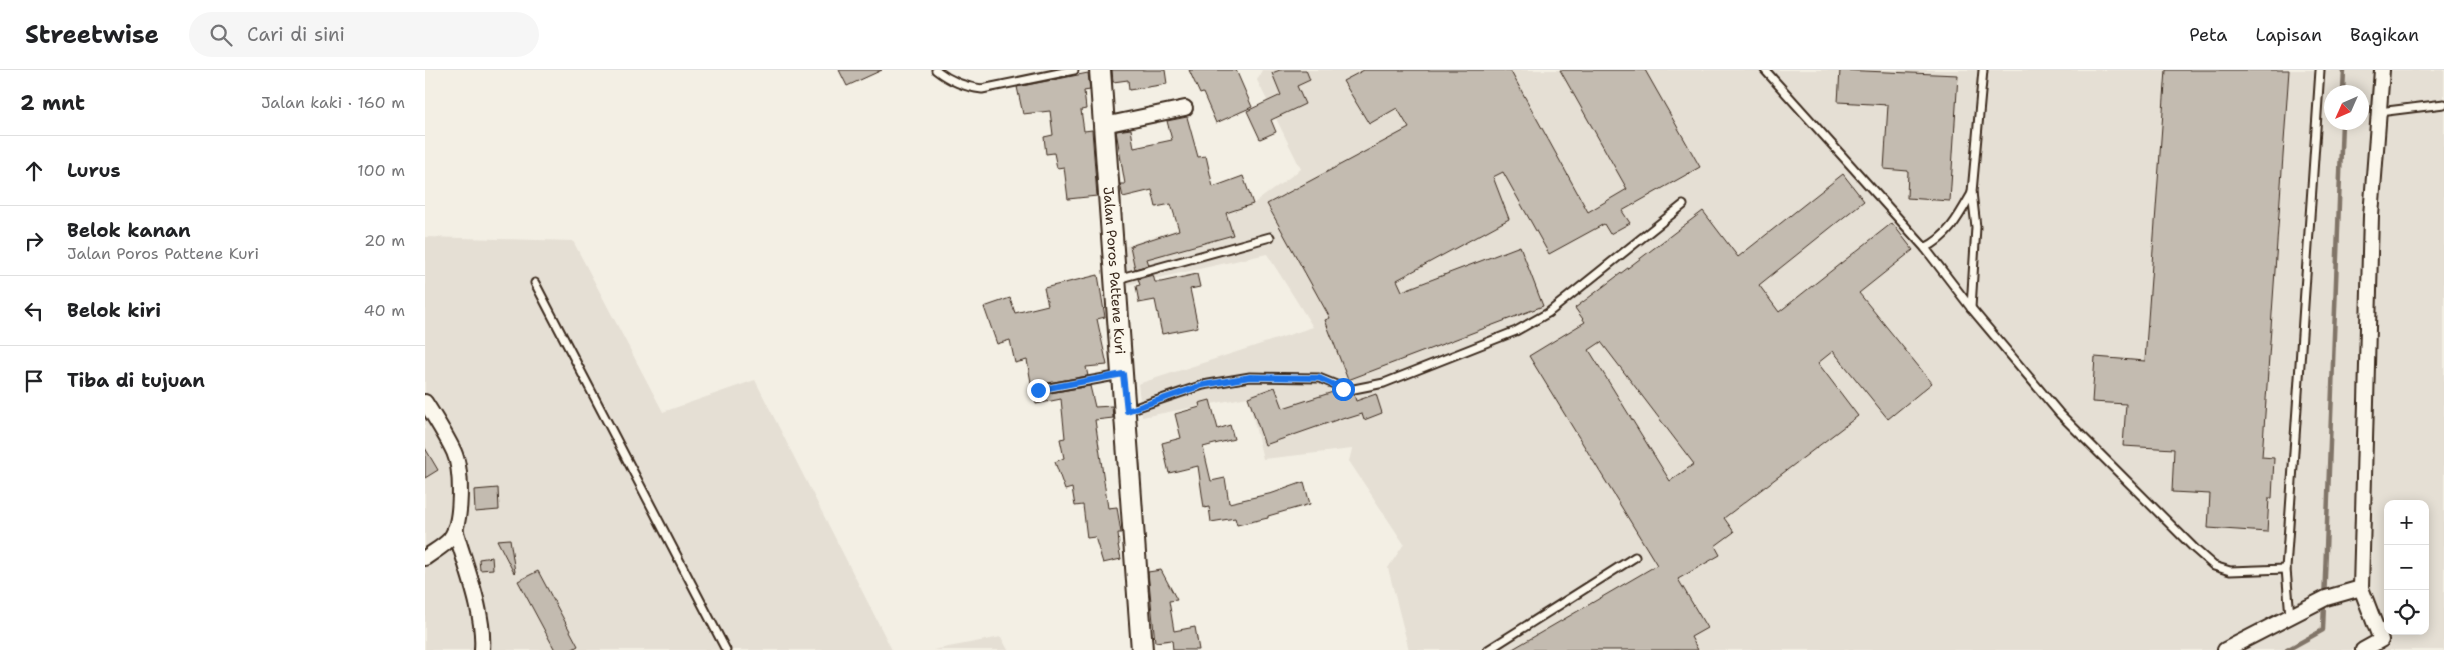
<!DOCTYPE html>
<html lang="id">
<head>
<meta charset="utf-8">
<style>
  body { margin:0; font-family:"Shantell Sans",sans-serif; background:#f6f6f6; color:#202124 }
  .controls { position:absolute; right:15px; bottom:15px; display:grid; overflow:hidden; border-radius:10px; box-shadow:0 2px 12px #0003 }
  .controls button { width:45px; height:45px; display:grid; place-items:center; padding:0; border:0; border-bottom:1px solid #e0e0e0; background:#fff; color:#202124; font:25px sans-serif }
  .compass { position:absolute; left:1899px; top:15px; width:45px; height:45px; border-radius:50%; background:#fff; box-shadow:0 2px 12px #0003; rotate:225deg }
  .stop { position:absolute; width:15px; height:15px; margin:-11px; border:4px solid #1a73e8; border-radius:50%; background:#fff }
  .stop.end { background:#1a73e8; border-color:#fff; box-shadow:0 1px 5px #0008 }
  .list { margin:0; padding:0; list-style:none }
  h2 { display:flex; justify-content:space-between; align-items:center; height:65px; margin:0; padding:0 20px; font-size:21px }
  h2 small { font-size:16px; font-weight:400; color:#757577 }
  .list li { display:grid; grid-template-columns:32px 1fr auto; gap:15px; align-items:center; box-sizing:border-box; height:70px; padding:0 20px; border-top:1px solid #e0e0e0 }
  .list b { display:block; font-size:19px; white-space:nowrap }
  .list p { margin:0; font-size:16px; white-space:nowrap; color:#757577 }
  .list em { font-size:16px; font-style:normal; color:#757577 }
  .icon { flex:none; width:28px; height:28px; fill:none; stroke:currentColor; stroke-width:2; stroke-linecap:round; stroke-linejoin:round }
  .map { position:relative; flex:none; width:2019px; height:580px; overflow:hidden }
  header { display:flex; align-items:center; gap:30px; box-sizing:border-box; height:70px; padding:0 25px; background:#fff; border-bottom:1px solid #e0e0e0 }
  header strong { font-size:24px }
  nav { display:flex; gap:28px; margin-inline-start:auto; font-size:18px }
  .search { width:350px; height:45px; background:#f6f6f6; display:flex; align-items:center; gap:12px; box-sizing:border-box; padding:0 18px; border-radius:28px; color:#757577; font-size:19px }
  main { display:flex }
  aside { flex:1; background:#fff }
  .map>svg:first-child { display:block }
</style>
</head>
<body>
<header>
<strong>Streetwise</strong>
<div class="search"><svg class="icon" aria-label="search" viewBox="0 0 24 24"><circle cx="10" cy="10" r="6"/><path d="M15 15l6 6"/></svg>Cari di sini</div>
<nav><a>Peta</a><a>Lapisan</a><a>Bagikan</a></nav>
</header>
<main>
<aside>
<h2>2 mnt<small>Jalan kaki · 160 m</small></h2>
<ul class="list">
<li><svg class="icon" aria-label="ahead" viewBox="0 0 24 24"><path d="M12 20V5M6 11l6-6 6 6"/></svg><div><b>Lurus</b></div><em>100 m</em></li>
<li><svg class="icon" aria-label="right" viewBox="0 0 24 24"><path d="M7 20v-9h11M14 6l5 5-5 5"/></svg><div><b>Belok kanan</b><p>Jalan Poros Pattene Kuri</p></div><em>20 m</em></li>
<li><svg class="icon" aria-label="left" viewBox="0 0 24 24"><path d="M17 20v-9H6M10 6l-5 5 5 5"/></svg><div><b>Belok kiri</b></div><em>40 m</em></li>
<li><svg class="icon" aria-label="arrive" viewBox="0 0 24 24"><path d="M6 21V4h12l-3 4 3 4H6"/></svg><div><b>Tiba di tujuan</b></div></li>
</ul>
</aside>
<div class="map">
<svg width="2019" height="580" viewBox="0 0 2019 580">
  <rect width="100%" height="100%" fill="#f3efe4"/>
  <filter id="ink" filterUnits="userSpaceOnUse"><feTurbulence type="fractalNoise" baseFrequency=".02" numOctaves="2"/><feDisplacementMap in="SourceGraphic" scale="10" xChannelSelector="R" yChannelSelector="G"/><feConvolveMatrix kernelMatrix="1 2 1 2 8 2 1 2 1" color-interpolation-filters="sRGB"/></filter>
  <g filter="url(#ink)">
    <!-- built -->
    <g fill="#e5dfd4" fill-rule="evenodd">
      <path d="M 837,0 L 2019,0 L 2019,580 L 984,580 L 963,498 L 979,474 L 924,391 L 927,379 L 838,389 L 823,327 L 717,347 L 713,314 L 888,257 L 842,184 L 692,217 L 689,180 L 828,134 L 876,99 L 832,10 ZM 1906,22 L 1936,22 L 1936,52 L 1906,52 ZM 1963,434 L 2000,434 L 2000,561 L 1963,561 Z"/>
      <path d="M 0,167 L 148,171 L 238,342 L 330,310 L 467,580 L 0,580 Z"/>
      <path d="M 576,567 L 583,580 L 508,580 Z"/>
    </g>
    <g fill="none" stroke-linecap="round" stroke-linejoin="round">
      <!-- stream -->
      <g stroke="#817468" stroke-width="4.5">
        <path d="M 1918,22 L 1919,0"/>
        <path d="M 1862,580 L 1898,560 L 1917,52"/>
      </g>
    </g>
    <!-- building -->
    <g fill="#c3bbb0" stroke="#3b2a1e" fill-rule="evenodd">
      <path d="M 414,0 L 457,0 L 422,16 Z"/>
      <path d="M 687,0 L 740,0 L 742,14 L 704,20 L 703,10 L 688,12 Z"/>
      <path d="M 764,0 L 811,0 L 827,37 L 791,53 L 778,23 L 775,24 Z"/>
      <path d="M 855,0 L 881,0 L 885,10 L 872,16 L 880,34 L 846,50 L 851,62 L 835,69 L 822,41 L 856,25 L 847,3 Z"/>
      <path d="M 939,0 L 1085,0 L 1163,142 L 1202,119 L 1135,0 L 1220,0 L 1275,97 L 1197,141 L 1205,153 L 1185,164 L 1179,154 L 1124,184 L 1078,102 L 1068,107 L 1084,149 L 972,210 L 977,221 L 1095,176 L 1118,236 L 923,310 L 900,250 L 905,248 L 842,134 L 984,58 L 972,38 L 944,54 L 918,11 Z"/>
      <path d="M 1415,0 L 1533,5 L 1525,131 L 1482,128 L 1483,101 L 1459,99 L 1463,35 L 1413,32 Z"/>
      <path d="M 1741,0 L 1864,0 L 1837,387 L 1849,388 L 1847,428 L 1844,428 L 1842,462 L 1783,458 L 1785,424 L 1747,422 L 1749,379 L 1698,376 L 1701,334 L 1667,332 L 1670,287 L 1720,291 Z"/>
      <path d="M 663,3 L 665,20 L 659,21 L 661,39 L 656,40 L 659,61 L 667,60 L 672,126 L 643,129 L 639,97 L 632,98 L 629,83 L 621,84 L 619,67 L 628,65 L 625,41 L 598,44 L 592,17 Z"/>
      <path d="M 762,47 L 773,87 L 781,86 L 788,117 L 818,106 L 828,134 L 801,143 L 808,165 L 722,189 L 724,195 L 710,199 L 705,176 L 754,160 L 746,134 L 731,137 L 727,120 L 698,127 L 695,114 L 700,114 L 691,61 L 706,59 L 709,78 L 747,70 L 742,51 Z"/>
      <path d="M 1418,104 L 1439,131 L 1334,215 L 1354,242 L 1467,153 L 1488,180 L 1434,223 L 1507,313 L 1463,349 L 1408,281 L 1393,293 L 1433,346 L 1299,448 L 1309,462 L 1290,476 L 1295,485 L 1253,509 L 1282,558 L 1266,567 L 1273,580 L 1086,580 L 1232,495 L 1104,286 L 1160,252 L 1150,238 L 1278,141 L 1313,187 ZM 1176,272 L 1269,394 L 1245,411 L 1164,280 Z"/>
      <path d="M 772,204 L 775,217 L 765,219 L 773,257 L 737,264 L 730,230 L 714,233 L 711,216 L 715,215 L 713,209 L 728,205 L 730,212 L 736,212 Z"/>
      <path d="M 673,205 L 680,247 L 672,249 L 682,295 L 661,297 L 663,306 L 612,315 L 607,318 L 602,290 L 590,293 L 585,270 L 572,274 L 559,237 L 585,228 L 590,243 L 623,235 L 619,218 Z"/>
      <path d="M 665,316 L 670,337 L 687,336 L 688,348 L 670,350 L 683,438 L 692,437 L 696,463 L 693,463 L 694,475 L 693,475 L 696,489 L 678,493 L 670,467 L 662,468 L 658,435 L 650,436 L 647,418 L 640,420 L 630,392 L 639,388 L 635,369 L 640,368 L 636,329 L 611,334 L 609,324 L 614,325 Z"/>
      <path d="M 850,317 L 858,338 L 911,321 L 923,325 L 929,324 L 931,331 L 951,324 L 957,343 L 939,350 L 937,344 L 921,349 L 920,347 L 840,375 L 823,327 Z"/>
      <path d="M 785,330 L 793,359 L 805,355 L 809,369 L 778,377 L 786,411 L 800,408 L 804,433 L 848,423 L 879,412 L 885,434 L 843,446 L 843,448 L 812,455 L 810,448 L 786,452 L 784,437 L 779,438 L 773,396 L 744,403 L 737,373 L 756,368 L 750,344 L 775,337 L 774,333 Z"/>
      <path d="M 0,378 L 13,400 L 0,408 Z"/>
      <path d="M 73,418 L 74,440 L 50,442 L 49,420 Z"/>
      <path d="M 85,469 L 90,502 L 89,503 L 72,470 Z"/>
      <path d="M 67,487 L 68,499 L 55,500 L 54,489 Z"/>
      <path d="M 736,500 L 752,530 L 744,531 L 749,561 L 770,557 L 774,580 L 748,580 L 747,570 L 730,572 L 723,502 Z"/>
      <path d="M 113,501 L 153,576 L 146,580 L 130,580 L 93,511 Z"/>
    </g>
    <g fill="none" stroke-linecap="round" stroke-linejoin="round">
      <defs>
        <g id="lane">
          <path d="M 511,0 C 525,11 539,17 557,19 L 649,0"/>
          <path d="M 1340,0 L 1500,178 L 1546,238 L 1635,344 L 1771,480 L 1789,496 L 1805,501 L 1861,499"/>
          <path d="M 1954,42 L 2019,34"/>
          <path d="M 1500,178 C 1524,166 1534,146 1547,123"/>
          <path d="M 692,209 L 845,167"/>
          <path d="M 110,213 L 301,580"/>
          <path d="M 1546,238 L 1551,157 L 1547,122 L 1558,0"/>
          <path d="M 613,320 L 696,305"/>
          <path d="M 701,341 L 778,315 L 825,307 L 894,308 L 924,320 L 959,313 L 1091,261 L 1123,243 L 1258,135"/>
          <path d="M 1865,546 L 1861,499 L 1895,0"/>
          <path d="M 1063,580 L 1210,487"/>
        </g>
        <g id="street">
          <path d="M 679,55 L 760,38"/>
          <path d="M 0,332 C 10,348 21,365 29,382 C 37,400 38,453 25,469 C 19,476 8,482 0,488"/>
          <path d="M 30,459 C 40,495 60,543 57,580"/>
          <path d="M 1800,580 L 1901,528 L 1936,518"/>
          <path d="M 1938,580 L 1956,570 L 1936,518 L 1946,146 L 1957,0"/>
        </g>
        <g id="secondary">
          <path id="s1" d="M 675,0 L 717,580"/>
        </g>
      </defs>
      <!-- lane casing -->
      <use href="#lane" stroke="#3b2a1e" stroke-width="11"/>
      <!-- street casing -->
      <use href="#street" stroke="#3b2a1e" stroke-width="18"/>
      <!-- secondary casing -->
      <use href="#secondary" stroke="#3b2a1e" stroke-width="24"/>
      <!-- lane -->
      <use href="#lane" stroke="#fbf7ec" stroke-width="7"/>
      <!-- street -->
      <use href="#street" stroke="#fbf7ec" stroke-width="14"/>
      <!-- secondary -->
      <use href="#secondary" stroke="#fbf7ec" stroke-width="20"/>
    </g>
  </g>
  <g fill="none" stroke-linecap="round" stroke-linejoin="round" filter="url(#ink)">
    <!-- route -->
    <path stroke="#1a73e8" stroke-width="6" d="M 613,320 L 698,304 L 702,341 L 778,315 L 825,307 L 894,308 L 918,319"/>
  </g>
  <g text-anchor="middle" stroke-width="4" stroke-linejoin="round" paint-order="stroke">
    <!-- street labels -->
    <g font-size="14" fill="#3b2a1e" stroke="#fbf7ec">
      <text dy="5" stroke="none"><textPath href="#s1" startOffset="201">Jalan Poros Pattene Kuri</textPath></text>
    </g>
  </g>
</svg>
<div class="controls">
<button>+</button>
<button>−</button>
<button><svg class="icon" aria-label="locate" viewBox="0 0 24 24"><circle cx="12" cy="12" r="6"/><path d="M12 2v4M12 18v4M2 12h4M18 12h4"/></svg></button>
</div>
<svg class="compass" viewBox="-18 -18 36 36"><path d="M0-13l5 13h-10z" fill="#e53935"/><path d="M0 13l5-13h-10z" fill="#757577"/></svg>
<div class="stop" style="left:918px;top:319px"></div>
<div class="stop end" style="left:613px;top:320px"></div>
</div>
</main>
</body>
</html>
